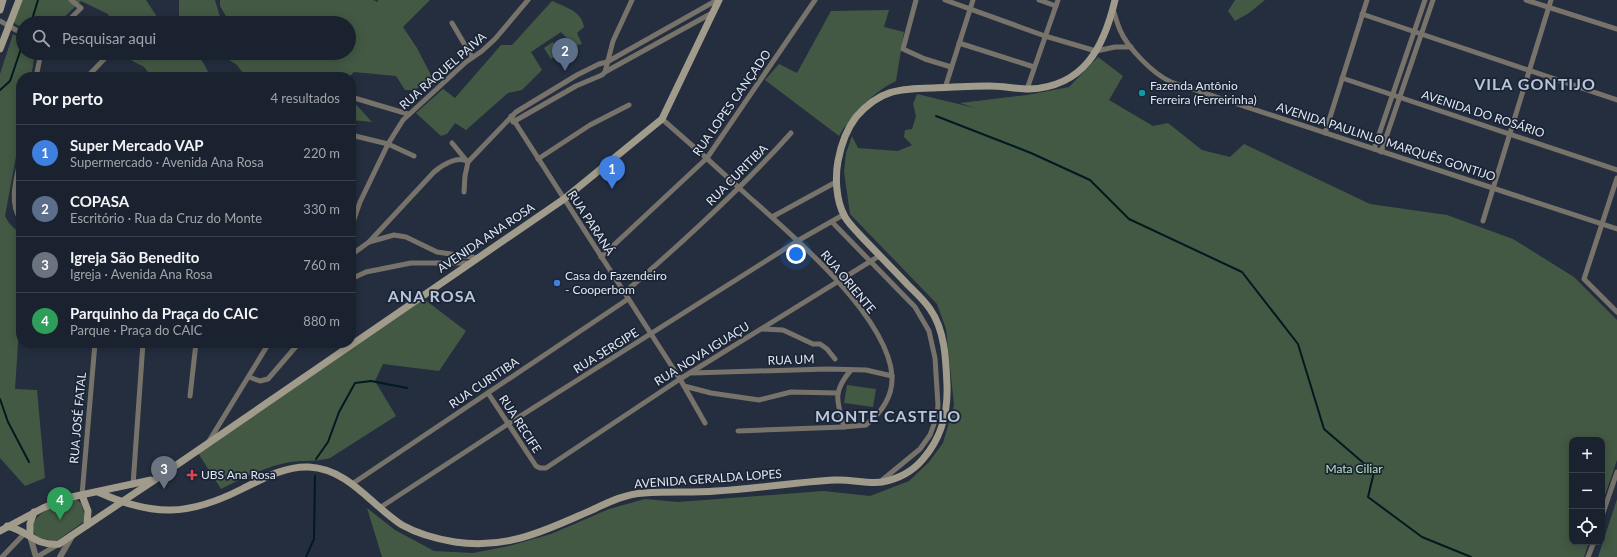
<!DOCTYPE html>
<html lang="pt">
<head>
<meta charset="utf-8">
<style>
  body { margin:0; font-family:Lato,sans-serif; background:#282f3b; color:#f1f3f6 }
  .controls { position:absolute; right:12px; bottom:12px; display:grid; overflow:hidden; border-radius:8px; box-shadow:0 2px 10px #0003 }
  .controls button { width:36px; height:36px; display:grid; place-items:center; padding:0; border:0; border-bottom:1px solid #393f4b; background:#1b222f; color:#f1f3f6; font:20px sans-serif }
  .you { position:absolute; left:796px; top:254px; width:14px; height:14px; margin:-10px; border:3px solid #fff; border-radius:50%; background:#1a73e8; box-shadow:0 0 0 6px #1a73e833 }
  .badge { display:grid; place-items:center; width:26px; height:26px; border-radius:50%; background:#db2777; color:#fff; font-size:13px; font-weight:700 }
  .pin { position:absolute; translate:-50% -33px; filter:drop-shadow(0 1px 2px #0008) }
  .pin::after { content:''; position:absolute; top:21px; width:14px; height:12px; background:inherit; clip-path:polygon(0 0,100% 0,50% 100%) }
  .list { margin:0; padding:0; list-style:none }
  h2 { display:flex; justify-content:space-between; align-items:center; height:52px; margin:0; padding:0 16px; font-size:17px }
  h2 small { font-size:13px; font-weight:400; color:#a0a4aa }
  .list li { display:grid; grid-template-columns:26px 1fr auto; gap:12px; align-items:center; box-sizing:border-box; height:56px; padding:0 16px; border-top:1px solid #393f4b }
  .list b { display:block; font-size:15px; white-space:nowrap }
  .list p { margin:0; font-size:13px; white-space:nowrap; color:#a0a4aa }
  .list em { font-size:13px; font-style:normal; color:#a0a4aa }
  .icon { flex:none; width:22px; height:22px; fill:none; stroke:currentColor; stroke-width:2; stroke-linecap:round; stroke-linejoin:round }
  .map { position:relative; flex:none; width:1617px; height:557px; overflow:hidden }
  .search { position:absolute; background:#1b222f; box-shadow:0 2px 10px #0003; left:16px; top:16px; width:340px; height:44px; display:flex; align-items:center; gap:10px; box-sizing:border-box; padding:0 14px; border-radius:22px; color:#a0a4aa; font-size:15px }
  .panel { position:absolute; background:#1b222f; box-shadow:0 2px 10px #0003; left:16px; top:72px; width:340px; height:276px; border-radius:16px }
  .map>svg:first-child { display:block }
</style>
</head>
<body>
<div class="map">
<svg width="1617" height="557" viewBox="0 0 1617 557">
  <rect width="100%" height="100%" fill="#242e3f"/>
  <!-- green -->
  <g fill="#435944">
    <path d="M 22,0 L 146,0 L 161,23 L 112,23 L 108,14 L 81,1 L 58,23 L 23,23 L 23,29 L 13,22 Z"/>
    <path d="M 179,0 L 215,0 L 220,17 L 199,23 L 179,23 Z"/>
    <path d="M 220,0 L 373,0 L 378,2 L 378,0 L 430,0 L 403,27 L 417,48 L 434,81 L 413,90 L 405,90 L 396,76 L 354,72 L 349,77 L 246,77 L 237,65 L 218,53 L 349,53 L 349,23 L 230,23 L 220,6 Z"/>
    <path d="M 1235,0 L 1265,0 L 1249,13 L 1235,21 L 1228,11 Z"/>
    <path d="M 552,1 C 565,7 582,11 584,27 L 577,33 L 582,44 L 574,46 L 561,32 L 531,52 L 542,70 L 522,90 L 508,93 L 466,130 L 455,123 L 447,134 L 441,136 L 416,113 L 443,89 L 455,98 L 501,45 L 512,45 Z"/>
    <path d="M 889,10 L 884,27 L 904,32 L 896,81 C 873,92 852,114 839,136 L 765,80 L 779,64 L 797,73 L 831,11 Z"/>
    <path d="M 13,34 L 23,40 L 23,53 L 35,53 L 31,77 L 21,77 L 21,130 L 5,216 L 9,223 L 21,235 L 21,328 L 19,329 L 15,389 L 37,390 L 45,478 L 25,486 L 0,458 L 0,74 Z"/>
    <path d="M 553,42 L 560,53 L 551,59 L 544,48 Z"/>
    <path d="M 123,53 L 194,53 L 201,59 L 211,77 L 152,77 L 144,67 L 125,57 Z"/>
    <path d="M 1098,57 L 1123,76 L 1109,100 L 1153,126 L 1168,123 L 1202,150 L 1230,157 L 1244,144 L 1370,204 L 1447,215 L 1513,239 L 1574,277 L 1617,320 L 1617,460 L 1602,504 L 1602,440 L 1572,440 L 1572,542 L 1589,542 L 1584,557 L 382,557 L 367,508 L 395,530 L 434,551 L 473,553 L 509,546 L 551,534 L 609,509 L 645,499 L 678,502 L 823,491 L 870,496 L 909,481 L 929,462 L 943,443 L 954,405 L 946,329 L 937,304 L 850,214 L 844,172 L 846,153 L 852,136 L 858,148 L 898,151 L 912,145 L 904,137 L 905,130 L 912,129 L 916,116 L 913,104 L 917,94 L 975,108 L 960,103 L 1027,95 L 1069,87 Z"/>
    <path d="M 351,99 L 372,122 L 351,120 Z"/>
    <path d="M 424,299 L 466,331 L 439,371 L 383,364 L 375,381 L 396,416 L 330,458 C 317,462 304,460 290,462 C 267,466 243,478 221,489 L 198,453 Z"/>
    <path d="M 847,385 L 876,389 L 873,407 L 844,403 Z"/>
    <path d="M 75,499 L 81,503 L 86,520 L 58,540 L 53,541 L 36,537 C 23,514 59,504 75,499 Z"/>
    <path d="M 1617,499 L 1617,557 L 1598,557 Z"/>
  </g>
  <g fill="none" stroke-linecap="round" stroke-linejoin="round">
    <!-- stream -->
    <g stroke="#001a1f" stroke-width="2">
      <path d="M 31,23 L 38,0"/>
      <path d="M 0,90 L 10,81 L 23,43"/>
      <path d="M 936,116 L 1031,153 L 1090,180 L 1129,219 L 1242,272 L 1298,344 L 1324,429 L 1374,472 L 1368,497 L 1422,537 L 1471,557"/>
      <path d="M 0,399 L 8,422 L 29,462"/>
      <path d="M 316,459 L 328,442 L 339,412 L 355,383 L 371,381 L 407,388"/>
      <path d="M 306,557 L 314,539 L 315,476"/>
    </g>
    <!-- minor -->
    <g stroke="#77736a" stroke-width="5">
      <path d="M 916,0 L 903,49 L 925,59 L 951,67"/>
      <path d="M 945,0 L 1045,36 L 1096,51 L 1115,47 L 1131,47"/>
      <path d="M 1039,0 L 1056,6"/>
      <path d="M 1526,0 L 1617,29"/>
      <path d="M 1113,9 C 1115,16 1117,23 1120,30 C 1127,47 1153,74 1171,82 L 1617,229"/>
      <path d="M 1362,14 L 1617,100"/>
      <path d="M 0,21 L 23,34"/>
      <path d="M 66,23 L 81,8 L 71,0"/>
      <path d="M 452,23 L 472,57"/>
      <path d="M 959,43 L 1034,67"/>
      <path d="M 605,72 L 613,41 L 632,0"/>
      <path d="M 36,77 L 41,53"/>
      <path d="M 87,77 L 110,53"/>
      <path d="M 1342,78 L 1617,170"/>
      <path d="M 945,88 L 973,0"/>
      <path d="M 1027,89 L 1058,0"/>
      <path d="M 351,97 L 408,114"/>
      <path d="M 511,116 L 680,379 L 705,423"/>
      <path d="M 662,119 C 691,144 720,170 748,196 C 791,234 888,316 892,376 C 893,396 881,413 866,425 L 844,427 C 837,401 832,392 851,370"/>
      <path d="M 513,122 L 576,86 L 602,75 L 605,72 L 712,13"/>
      <path d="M 1325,133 L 1367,0"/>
      <path d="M 351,135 L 388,144 L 414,156"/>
      <path d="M 452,143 L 466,160"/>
      <path d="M 1374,149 L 1425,0"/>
      <path d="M 1381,152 L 1433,0"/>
      <path d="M 21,157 C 17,176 8,203 21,220"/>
      <path d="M 538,159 L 590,125 L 629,105"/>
      <path d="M 1617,178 L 1584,279 L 1617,312"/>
      <path d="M 464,192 L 465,176 L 468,162"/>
      <path d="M 772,217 L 836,182"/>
      <path d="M 1483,221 L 1551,0"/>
      <path d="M 832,222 L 915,307 L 929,331 L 935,358 L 938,405 L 937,416 L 930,435 L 920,449 L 881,481"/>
      <path d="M 351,228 L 360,202 L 388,144 L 403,120 L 466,62 L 482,51 L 495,39 L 528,0"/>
      <path d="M 369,242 L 434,172 C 442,165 458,155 468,162 L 516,112 L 577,75 L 599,64 L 607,62 L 717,0"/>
      <path d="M 351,255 L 369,242 L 394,235 L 406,237 L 437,252 L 478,258"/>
      <path d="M 601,257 L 707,158 L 815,0"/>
      <path d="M 351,279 L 366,272 L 411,263 L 469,263"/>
      <path d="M 624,293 C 683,242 739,191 791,133"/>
      <path d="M 762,329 L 783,330 L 813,344 L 820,344 L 827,349 L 835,359"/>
      <path d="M 249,345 L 249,343"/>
      <path d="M 692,373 L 827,369 L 866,370 L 892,376"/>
      <path d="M 249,377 L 260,381 L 268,379 L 299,343"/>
      <path d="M 684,386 L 711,393 L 759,400 L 791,392 L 837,393"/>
      <path d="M 488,393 L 536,466 L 540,468 L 546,468 L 680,379 L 879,256"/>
      <path d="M 190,396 L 196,343"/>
      <path d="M 738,431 L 844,427"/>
      <path d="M 209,441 L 269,343"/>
      <path d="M 352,484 L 628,299"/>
      <path d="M 133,485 L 143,343"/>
      <path d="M 82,495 L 95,343"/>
      <path d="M 381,507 L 508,424 L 799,240 L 843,215"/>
      <path d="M 1602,516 L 1617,472"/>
      <path d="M 2,557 L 25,533"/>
      <path d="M 37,557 L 57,545"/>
      <path d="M 1588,557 L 1594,542"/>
    </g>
    <!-- tertiary -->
    <g stroke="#77736a" stroke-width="6">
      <path d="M 30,536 L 36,557"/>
      <path d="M 60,557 L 71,538"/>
    </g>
    <!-- secondary -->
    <g stroke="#a19b8b" stroke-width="7">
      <path d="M 0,10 L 3,0"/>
      <path d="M 0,49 L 19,0"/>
      <path d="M 98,492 C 153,517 189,516 242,489 C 264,478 285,466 309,467 C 349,469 372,506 402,525 C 418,534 437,539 455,542 C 508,550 546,530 592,510 C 609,502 625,494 644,493 C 668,491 692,493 716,491 C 756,489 795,482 835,480 C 850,479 867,484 882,482 C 898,479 913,471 923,459 C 942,437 948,413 947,385 C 946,360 945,330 930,309 C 924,300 916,293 908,285 C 892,268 875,251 859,234 C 854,228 847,222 844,215 C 836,200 835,177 838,161 C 841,145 846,130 856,117 C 880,89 899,89 934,88 C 953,87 971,86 990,86 C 1003,86 1016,89 1029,89 C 1084,87 1104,47 1115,0"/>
      <path d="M 82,495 L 88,511 L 87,525"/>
      <path d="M 7,526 C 29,531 34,546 59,544 L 159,477 L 564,199 L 662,119 L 719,0"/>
      <path d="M 0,531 L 43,508 L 67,498 L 151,480"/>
      <path d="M 30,536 L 30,524 L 34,512"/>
    </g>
  </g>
  <!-- markers -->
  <circle fill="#0f9aa8" stroke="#1a2435" stroke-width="1.5" cx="1142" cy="93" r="4"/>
  <circle fill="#3f7fe0" stroke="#1a2435" stroke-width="1.5" cx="557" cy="283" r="4"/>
  <path fill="#e0444e" stroke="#1a2435" stroke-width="1.5" d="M190 469h4v4h4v4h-4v4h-4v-4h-4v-4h4z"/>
  <g text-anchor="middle" stroke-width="3.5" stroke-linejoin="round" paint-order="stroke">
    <!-- street labels -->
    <g font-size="12" fill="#e0e7f2" stroke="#1a2435">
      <text transform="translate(443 71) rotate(-41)" y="4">RUA RAQUEL PAIVA</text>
      <text transform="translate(732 103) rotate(-55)" y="4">RUA LOPES CANÇADO</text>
      <text transform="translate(1483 114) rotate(18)" y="4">AVENIDA DO ROSÁRIO</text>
      <text transform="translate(1386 142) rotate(18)" y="4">AVENIDA PAULINLO MARQUÊS GONTIJO</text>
      <text transform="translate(737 175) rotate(-45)" y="4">RUA CURITIBA</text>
      <text transform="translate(591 223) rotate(57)" y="4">RUA PARANÁ</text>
      <text transform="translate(486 238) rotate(-34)" y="4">AVENIDA ANA ROSA</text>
      <text transform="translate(848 282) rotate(50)" y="4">RUA ORIENTE</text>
      <text transform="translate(606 351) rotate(-32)" y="4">RUA SERGIPE</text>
      <text transform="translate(702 354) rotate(-32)" y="4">RUA NOVA IGUAÇU</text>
      <text transform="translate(791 360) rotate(-2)" y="4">RUA UM</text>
      <text transform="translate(484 383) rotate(-34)" y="4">RUA CURITIBA</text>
      <text transform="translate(78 418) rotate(-85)" y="4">RUA JOSÉ FATAL</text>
      <text transform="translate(520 424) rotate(57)" y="4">RUA RECIFE</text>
      <text transform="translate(708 479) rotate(-4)" y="4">AVENIDA GERALDA LOPES</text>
    </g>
    <!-- poi labels -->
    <g font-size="12" fill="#e0e7f2" stroke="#1a2435" text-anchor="start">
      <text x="1150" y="90">Fazenda Antônio<tspan x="1150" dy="14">Ferreira (Ferreirinha)</tspan></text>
      <text x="565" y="280">Casa do Fazendeiro<tspan x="565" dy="14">- Cooperbom</tspan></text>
      <text x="201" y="479">UBS Ana Rosa</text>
    </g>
    <!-- park labels -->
    <g font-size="12" fill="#b7e3b8" stroke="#1a2435">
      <text x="1354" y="473">Mata Ciliar</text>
    </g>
    <!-- district labels -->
    <g font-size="16" font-weight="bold" letter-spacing="1" fill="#b8c5db" stroke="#1a2435">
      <text x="1535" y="90">VILA GONTIJO</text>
      <text x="432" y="302">ANA ROSA</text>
      <text x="888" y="422">MONTE CASTELO</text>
    </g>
  </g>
</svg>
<div class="controls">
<button>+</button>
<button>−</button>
<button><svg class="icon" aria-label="locate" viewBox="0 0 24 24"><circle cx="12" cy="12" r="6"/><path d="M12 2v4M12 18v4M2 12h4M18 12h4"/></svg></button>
</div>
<div class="you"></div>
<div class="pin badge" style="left:612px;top:189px;background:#3f7fe0">1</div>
<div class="pin badge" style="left:565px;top:71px;background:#5c6f8a">2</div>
<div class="pin badge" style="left:164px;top:489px;background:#6b7280">3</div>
<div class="pin badge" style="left:60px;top:520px;background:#2e9e5b">4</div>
<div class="search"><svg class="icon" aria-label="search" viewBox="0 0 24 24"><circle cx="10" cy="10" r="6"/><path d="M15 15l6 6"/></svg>Pesquisar aqui</div>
<section class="panel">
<h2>Por perto<small>4 resultados</small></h2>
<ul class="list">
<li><span class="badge" style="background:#3f7fe0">1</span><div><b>Super Mercado VAP</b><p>Supermercado · Avenida Ana Rosa</p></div><em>220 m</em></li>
<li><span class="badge" style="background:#5c6f8a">2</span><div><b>COPASA</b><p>Escritório · Rua da Cruz do Monte</p></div><em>330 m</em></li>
<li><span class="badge" style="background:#6b7280">3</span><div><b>Igreja São Benedito</b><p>Igreja · Avenida Ana Rosa</p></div><em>760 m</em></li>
<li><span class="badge" style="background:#2e9e5b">4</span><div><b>Parquinho da Praça do CAIC</b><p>Parque · Praça do CAIC</p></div><em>880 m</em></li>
</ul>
</section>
</div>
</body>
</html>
